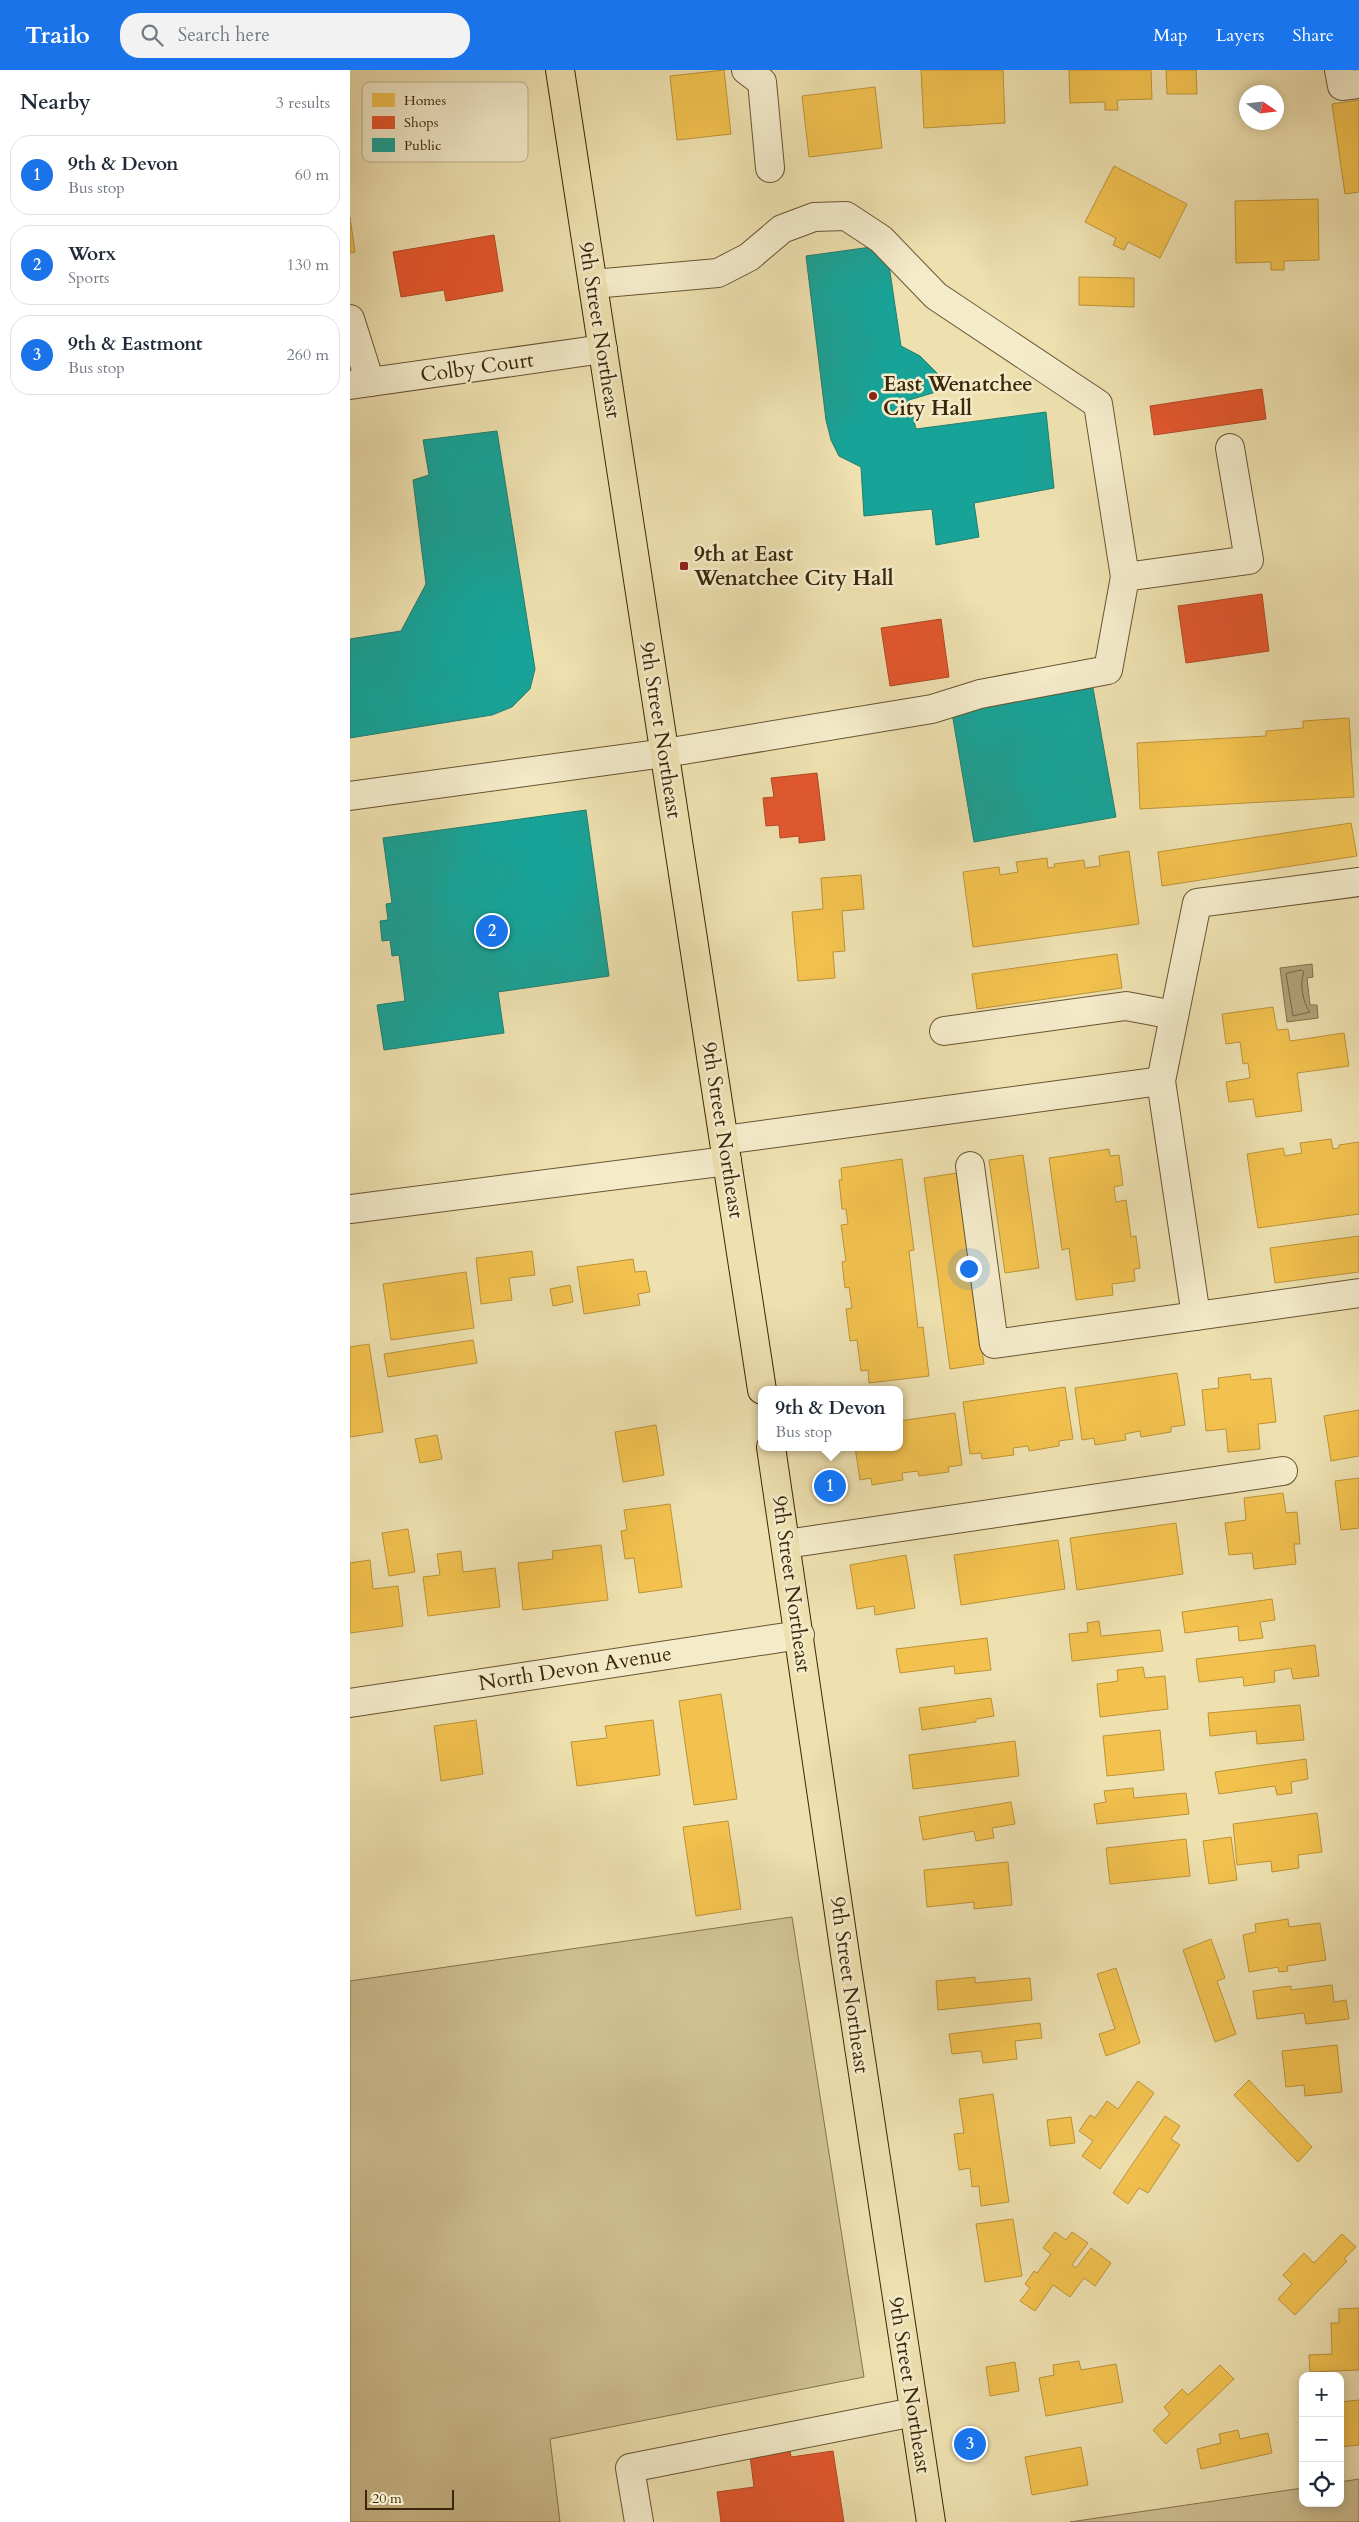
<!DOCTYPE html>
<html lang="en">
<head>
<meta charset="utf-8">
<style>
  body { margin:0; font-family:Cardo,serif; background:#f2f2f3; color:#1f2937 }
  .controls { position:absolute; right:15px; bottom:15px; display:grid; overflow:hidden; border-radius:10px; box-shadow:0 2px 12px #0003 }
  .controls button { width:45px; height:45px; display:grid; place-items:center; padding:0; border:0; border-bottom:1px solid #e0e1e3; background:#fff; color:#1f2937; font:25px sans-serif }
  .compass { position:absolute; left:889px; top:15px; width:45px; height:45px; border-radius:50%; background:#fff; box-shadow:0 2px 12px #0003; rotate:104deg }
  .scale { position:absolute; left:15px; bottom:12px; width:89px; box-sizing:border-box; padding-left:5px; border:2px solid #3b2709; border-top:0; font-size:14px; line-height:18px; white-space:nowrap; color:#3b2709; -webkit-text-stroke:4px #f4ebcb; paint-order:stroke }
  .you { position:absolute; left:618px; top:1198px; width:18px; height:18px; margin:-12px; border:4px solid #fff; border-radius:50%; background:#1a73e8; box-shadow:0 0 0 8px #1a73e833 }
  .badge { display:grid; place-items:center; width:32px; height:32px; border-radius:50%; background:#1a73e8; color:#fff; font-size:16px; font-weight:700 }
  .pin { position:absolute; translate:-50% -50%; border:2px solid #fff; box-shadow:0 1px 5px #0006 }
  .popup { position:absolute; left:408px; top:1316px; width:145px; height:65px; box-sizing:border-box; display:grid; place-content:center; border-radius:10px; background:#fff; filter:drop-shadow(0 1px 4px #0005); font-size:16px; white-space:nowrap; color:#747a83 }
  .popup b { font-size:19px; color:#1f2937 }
  .popup::after { content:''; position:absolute; left:50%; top:100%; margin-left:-10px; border:10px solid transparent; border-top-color:#fff }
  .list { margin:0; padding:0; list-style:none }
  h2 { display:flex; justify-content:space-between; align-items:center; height:65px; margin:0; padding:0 20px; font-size:21px }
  h2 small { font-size:16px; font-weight:400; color:#747a83 }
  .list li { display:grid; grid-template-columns:32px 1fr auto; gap:15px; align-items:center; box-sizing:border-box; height:80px; margin:0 10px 10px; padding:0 10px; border:1px solid #e0e1e3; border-radius:20px }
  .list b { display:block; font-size:19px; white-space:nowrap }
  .list p { margin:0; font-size:16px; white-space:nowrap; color:#747a83 }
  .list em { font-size:16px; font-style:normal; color:#747a83 }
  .icon { flex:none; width:28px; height:28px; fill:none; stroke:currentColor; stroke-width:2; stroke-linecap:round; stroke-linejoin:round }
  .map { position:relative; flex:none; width:1009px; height:2452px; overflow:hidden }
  header { display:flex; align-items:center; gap:30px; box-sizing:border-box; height:70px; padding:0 25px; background:#1a73e8; color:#fff }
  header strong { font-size:24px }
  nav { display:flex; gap:28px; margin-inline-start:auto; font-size:18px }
  .search { width:350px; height:45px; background:#f2f2f3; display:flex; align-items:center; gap:12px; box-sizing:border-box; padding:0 18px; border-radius:20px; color:#747a83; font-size:19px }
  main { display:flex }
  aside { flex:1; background:#fff }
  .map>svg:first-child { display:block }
</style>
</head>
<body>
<header>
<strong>Trailo</strong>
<div class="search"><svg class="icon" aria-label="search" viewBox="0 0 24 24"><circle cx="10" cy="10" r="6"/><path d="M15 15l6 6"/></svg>Search here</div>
<nav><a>Map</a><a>Layers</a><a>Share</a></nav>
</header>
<main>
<aside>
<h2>Nearby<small>3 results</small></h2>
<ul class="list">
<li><span class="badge">1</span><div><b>9th &amp; Devon</b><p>Bus stop</p></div><em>60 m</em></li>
<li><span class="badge">2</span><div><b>Worx</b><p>Sports</p></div><em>130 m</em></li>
<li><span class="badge">3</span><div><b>9th &amp; Eastmont</b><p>Bus stop</p></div><em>260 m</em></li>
</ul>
</aside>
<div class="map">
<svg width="1009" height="2452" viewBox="0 0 1009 2452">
  <rect width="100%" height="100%" fill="#eee0af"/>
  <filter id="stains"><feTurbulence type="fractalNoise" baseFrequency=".004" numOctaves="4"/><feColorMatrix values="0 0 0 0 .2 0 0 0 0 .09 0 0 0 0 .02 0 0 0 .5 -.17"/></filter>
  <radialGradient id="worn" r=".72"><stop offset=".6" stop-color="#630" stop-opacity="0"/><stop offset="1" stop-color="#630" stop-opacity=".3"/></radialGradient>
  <!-- green -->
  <g fill="#d0c193" stroke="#86744e">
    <path d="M 442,1847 L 514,2307 L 200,2369 L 210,2452 L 0,2452 L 0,1911 Z"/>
    <path d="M 1009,2409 L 1009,2452 L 720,2452 L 953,2418 L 953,2433 L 990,2433 L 990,2412 Z"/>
  </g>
  <!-- water -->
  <path fill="#b1a177" stroke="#82704b" d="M 962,894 L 963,907 L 957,908 L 960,935 L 967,935 L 968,948 L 937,952 L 930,898 Z"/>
  <!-- homes -->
  <g fill="#f2c14e" stroke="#bb9339">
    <path d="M 374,0 L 381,64 L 327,70 L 320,6 Z"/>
    <path d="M 571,0 L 653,0 L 655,53 L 574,58 Z"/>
    <path d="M 719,0 L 801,0 L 802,29 L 767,30 L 768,40 L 755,40 L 755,32 L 720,33 Z"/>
    <path d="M 816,0 L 846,0 L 847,24 L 817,24 Z"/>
    <path d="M 525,17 L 532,78 L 459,87 L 452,26 Z"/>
    <path d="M 1009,30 L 1009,122 L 995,124 L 982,34 Z"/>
    <path d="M 764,96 L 837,134 L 810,188 L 778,172 L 774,180 L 763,175 L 766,168 L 735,152 Z"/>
    <path d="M 968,129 L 969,190 L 934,191 L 934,200 L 921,200 L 921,192 L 886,193 L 885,131 Z"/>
    <path d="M 0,147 L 5,182 L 0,183 Z"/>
    <path d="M 729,207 L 784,208 L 784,237 L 729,235 Z"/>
    <path d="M 999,648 L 1004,727 L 790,739 L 787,673 L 916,666 L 916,661 L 953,658 L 953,651 Z"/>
    <path d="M 1001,753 L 1007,786 L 812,816 L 808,782 Z"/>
    <path d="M 779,781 L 789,854 L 623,877 L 613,802 L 649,797 L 650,805 L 668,802 L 666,792 L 697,788 L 698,798 L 705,797 L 704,794 L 734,790 L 735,798 L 750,796 L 749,786 Z"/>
    <path d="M 511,805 L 514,839 L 492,841 L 495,881 L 483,882 L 485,908 L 448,911 L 442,842 L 473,839 L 471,808 Z"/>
    <path d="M 767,884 L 772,918 L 627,939 L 622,904 Z"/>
    <path d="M 923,937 L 927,960 L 938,959 L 940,971 L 994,963 L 999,996 L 947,1003 L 952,1041 L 906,1047 L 903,1029 L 879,1032 L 876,1012 L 900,1008 L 898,993 L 893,994 L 890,972 L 876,974 L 872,944 Z"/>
    <path d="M 981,1069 L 983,1079 L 989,1078 L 989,1075 L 1009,1072 L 1009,1144 L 908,1158 L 897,1084 L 933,1078 L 935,1086 L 952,1083 L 950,1073 Z"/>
    <path d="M 759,1079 L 760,1086 L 769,1085 L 773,1115 L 764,1117 L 766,1132 L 776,1130 L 781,1167 L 786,1166 L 790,1198 L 784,1199 L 785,1211 L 762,1214 L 763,1225 L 726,1230 L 719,1178 L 712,1180 L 699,1088 Z"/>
    <path d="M 673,1085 L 689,1198 L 655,1203 L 639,1090 Z"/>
    <path d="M 552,1089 L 564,1180 L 559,1181 L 568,1258 L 573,1257 L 579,1306 L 519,1313 L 518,1300 L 511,1301 L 507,1270 L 500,1271 L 496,1239 L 502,1238 L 499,1217 L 495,1218 L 492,1192 L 496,1191 L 491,1155 L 498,1154 L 496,1139 L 492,1139 L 489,1110 L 492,1110 L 491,1098 Z"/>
    <path d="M 607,1103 L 634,1294 L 600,1299 L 574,1108 Z"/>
    <path d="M 1009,1166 L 1009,1202 L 925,1213 L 920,1178 Z"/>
    <path d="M 182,1181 L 185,1205 L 159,1208 L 162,1230 L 131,1234 L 126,1188 Z"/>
    <path d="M 283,1189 L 285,1202 L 296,1201 L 300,1222 L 288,1224 L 290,1235 L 234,1244 L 227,1197 Z"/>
    <path d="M 116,1202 L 124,1258 L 41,1270 L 33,1214 Z"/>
    <path d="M 220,1215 L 223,1232 L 203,1236 L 200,1219 Z"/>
    <path d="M 123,1270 L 127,1293 L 38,1307 L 34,1284 Z"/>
    <path d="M 19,1274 L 33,1362 L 0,1367 L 0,1277 Z"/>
    <path d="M 827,1303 L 835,1355 L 821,1357 L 821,1362 L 791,1367 L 790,1361 L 775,1364 L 776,1370 L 745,1375 L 744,1368 L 732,1370 L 725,1318 Z"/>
    <path d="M 900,1304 L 901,1310 L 921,1308 L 926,1352 L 908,1354 L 910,1379 L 878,1382 L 876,1359 L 856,1361 L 852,1320 L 869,1318 L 868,1308 Z"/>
    <path d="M 715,1317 L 723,1369 L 709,1371 L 709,1376 L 679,1381 L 678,1376 L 663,1378 L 664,1385 L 632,1389 L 631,1383 L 620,1384 L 613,1332 Z"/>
    <path d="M 1009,1340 L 1009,1386 L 981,1391 L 974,1346 Z"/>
    <path d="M 605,1343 L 612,1395 L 598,1397 L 599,1402 L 569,1406 L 568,1401 L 552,1403 L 553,1410 L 522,1415 L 521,1408 L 510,1410 L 505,1377 L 549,1377 L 549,1351 Z"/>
    <path d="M 306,1355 L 314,1405 L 273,1412 L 265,1362 Z"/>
    <path d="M 87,1365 L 92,1389 L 70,1393 L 65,1369 Z"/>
    <path d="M 1009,1408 L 1009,1458 L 991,1460 L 985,1411 Z"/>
    <path d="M 933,1423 L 936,1443 L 947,1442 L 950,1474 L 944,1474 L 946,1494 L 904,1499 L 902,1483 L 879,1485 L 875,1453 L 896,1450 L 894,1428 Z"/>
    <path d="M 320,1434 L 332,1517 L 289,1523 L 284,1488 L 275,1489 L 271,1461 L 277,1460 L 274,1440 Z"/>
    <path d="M 826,1453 L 833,1504 L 727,1520 L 720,1468 Z"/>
    <path d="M 58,1459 L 65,1502 L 39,1506 L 32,1463 Z"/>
    <path d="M 708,1470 L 715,1519 L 611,1535 L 604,1485 Z"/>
    <path d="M 251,1475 L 258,1530 L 173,1540 L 168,1493 L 203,1489 L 202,1481 Z"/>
    <path d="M 111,1481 L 113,1502 L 145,1498 L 150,1537 L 78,1546 L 73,1507 L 90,1505 L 87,1484 Z"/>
    <path d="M 556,1485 L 565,1538 L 525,1545 L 524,1536 L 507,1539 L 500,1495 Z"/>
    <path d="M 20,1490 L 23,1519 L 48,1516 L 53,1556 L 0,1563 L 0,1493 Z"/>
    <path d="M 922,1529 L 925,1550 L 910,1552 L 913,1568 L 889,1571 L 888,1556 L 835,1563 L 832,1542 Z"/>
    <path d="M 749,1551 L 751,1566 L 810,1560 L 813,1581 L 722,1591 L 719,1564 L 738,1562 L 737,1553 Z"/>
    <path d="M 637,1568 L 641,1600 L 605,1604 L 604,1596 L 550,1603 L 546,1579 Z"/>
    <path d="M 965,1575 L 969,1606 L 943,1609 L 941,1598 L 924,1601 L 925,1612 L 894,1616 L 893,1607 L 849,1612 L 846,1589 Z"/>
    <path d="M 793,1597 L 795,1608 L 815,1606 L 818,1639 L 750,1647 L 747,1614 L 768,1611 L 767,1600 Z"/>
    <path d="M 371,1624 L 387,1729 L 344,1735 L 329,1631 Z"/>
    <path d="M 641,1628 L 644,1646 L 626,1649 L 626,1652 L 572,1660 L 569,1638 Z"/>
    <path d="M 950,1635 L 954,1670 L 907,1674 L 906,1661 L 860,1666 L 858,1643 Z"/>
    <path d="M 126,1650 L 133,1704 L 91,1711 L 84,1656 Z"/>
    <path d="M 303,1650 L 310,1705 L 227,1716 L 221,1672 L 257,1668 L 255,1656 Z"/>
    <path d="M 810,1660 L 814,1700 L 757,1706 L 753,1666 Z"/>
    <path d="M 665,1671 L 669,1706 L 563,1719 L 559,1685 Z"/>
    <path d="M 956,1689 L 958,1709 L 941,1712 L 942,1723 L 927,1725 L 925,1716 L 869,1724 L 865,1702 Z"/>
    <path d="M 783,1718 L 784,1728 L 836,1723 L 839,1744 L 747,1754 L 744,1734 L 756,1732 L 754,1721 Z"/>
    <path d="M 661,1732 L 665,1754 L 642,1758 L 644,1768 L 626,1771 L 624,1761 L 573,1770 L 569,1747 Z"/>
    <path d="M 967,1743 L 972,1782 L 948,1785 L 949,1798 L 922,1802 L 921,1791 L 887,1795 L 883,1754 Z"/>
    <path d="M 378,1751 L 391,1839 L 346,1846 L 333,1757 Z"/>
    <path d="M 881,1767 L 887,1810 L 859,1814 L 853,1771 Z"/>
    <path d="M 836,1769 L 840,1806 L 760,1814 L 756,1778 Z"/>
    <path d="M 658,1792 L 662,1835 L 624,1839 L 624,1832 L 577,1837 L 574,1800 Z"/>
    <path d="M 938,1849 L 939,1857 L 970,1853 L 976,1890 L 937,1896 L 938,1901 L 929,1902 L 928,1897 L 899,1902 L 893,1865 L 906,1862 L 905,1854 Z"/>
    <path d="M 861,1869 L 875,1908 L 867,1911 L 886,1964 L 865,1972 L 833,1880 Z"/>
    <path d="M 766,1898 L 790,1973 L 756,1986 L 749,1964 L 765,1959 L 747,1904 Z"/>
    <path d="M 625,1907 L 625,1913 L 680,1908 L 682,1930 L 588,1940 L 586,1911 Z"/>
    <path d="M 982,1915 L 984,1932 L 996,1930 L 999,1949 L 956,1954 L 954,1943 L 907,1949 L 903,1921 L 941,1916 L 941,1920 Z"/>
    <path d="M 690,1953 L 692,1968 L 665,1971 L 667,1989 L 633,1993 L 631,1981 L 602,1984 L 599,1964 Z"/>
    <path d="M 987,1975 L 992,2022 L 955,2026 L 954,2015 L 936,2017 L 932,1981 Z"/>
    <path d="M 899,2010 L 962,2077 L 948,2092 L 884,2025 Z"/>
    <path d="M 788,2011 L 804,2023 L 750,2099 L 732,2086 L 743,2071 L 729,2061 L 740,2045 L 745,2048 L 757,2031 L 768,2039 Z"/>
    <path d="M 643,2024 L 659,2132 L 631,2136 L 629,2116 L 622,2117 L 620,2098 L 609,2100 L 604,2064 L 614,2063 L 609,2029 Z"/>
    <path d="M 815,2046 L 830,2056 L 821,2069 L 830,2075 L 798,2123 L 789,2118 L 778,2134 L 763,2123 Z"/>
    <path d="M 721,2047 L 725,2073 L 700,2076 L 697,2050 Z"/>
    <path d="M 663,2149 L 672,2206 L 635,2212 L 626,2154 Z"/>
    <path d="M 705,2162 L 716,2170 L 722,2162 L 738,2173 L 722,2195 L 726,2198 L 741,2178 L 761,2193 L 745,2216 L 734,2208 L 720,2227 L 703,2215 L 685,2241 L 670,2231 L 680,2218 L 675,2214 L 684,2201 L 687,2203 L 701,2184 L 693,2178 Z"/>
    <path d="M 992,2164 L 1006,2177 L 994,2189 L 997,2191 L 945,2245 L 928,2229 L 942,2214 L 933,2205 L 954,2183 L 964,2193 Z"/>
    <path d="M 1009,2238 L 1009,2300 L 960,2302 L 959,2285 L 982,2284 L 981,2253 L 989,2253 L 989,2239 Z"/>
    <path d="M 729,2291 L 731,2300 L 766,2294 L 773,2332 L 696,2346 L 689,2308 L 704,2305 L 703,2295 Z"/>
    <path d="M 665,2292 L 669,2321 L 640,2326 L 636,2297 Z"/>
    <path d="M 870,2295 L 884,2309 L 816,2374 L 803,2360 L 820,2344 L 814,2337 L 832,2319 L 838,2325 Z"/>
    <path d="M 1009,2330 L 1009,2375 L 990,2377 L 990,2332 Z"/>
    <path d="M 888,2360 L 890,2369 L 918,2363 L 922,2383 L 851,2399 L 847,2379 L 871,2373 L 869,2364 Z"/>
    <path d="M 731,2377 L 738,2415 L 682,2425 L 675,2387 Z"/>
  </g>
  <!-- shops -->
  <g fill="#e4572e" stroke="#b14923">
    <path d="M 144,165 L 153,221 L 96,231 L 94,220 L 51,227 L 43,182 Z"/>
    <path d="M 912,319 L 916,349 L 804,365 L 800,336 Z"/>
    <path d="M 912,524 L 919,581 L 836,593 L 828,536 Z"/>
    <path d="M 591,549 L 599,607 L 540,616 L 531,558 Z"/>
    <path d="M 467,703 L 475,770 L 449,773 L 449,766 L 430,768 L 429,755 L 416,756 L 413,728 L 424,727 L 421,708 Z"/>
    <path d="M 440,2380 L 441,2387 L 483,2381 L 494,2452 L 371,2452 L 367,2422 L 404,2417 L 400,2386 Z"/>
  </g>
  <!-- public -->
  <g fill="#17a398" stroke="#227e6d">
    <path d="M 536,175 L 551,276 L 570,286 L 594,310 L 586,322 L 559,330 L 566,359 L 696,342 L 704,418 L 624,433 L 629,467 L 586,475 L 582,439 L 514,446 L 511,397 L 489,386 L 481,370 L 476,350 L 456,186 Z"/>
    <path d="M 147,361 L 185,599 L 180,619 L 162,637 L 142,645 L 0,668 L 0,569 L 51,561 L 76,514 L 63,410 L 79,405 L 73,370 Z"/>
    <path d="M 743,618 L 766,747 L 624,772 L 602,643 Z"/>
    <path d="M 236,740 L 259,906 L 148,922 L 154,963 L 34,980 L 27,935 L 55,931 L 49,885 L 42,886 L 40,870 L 32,871 L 30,851 L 38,850 L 36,834 L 42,833 L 33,768 Z"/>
  </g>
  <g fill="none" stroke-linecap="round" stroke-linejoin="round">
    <!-- shore -->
    <path stroke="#766440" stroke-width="1" d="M 952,900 L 954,902 C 949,913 953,933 960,942 L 943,946 L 936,904 Z"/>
    <defs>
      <g id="minor">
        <path d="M 396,0 L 412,12 L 420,98"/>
        <path d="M 989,0 L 992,16 L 1009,14"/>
        <path d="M 243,214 L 368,203 L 399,187 L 432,159 L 464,147 L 496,146 L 531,169 L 586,226 L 748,334 L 775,507"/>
        <path d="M 0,249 L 20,312"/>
        <path d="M 0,315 L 253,279"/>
        <path d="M 0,726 L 315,683 L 582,639 L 630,624 L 758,600 L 775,507 L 899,490 L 880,378"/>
        <path d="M 1009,812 L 847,833 L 811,1011 L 846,1246 L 1009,1223"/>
        <path d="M 594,961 L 776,936 L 824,945"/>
        <path d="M 374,1070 L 811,1011"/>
        <path d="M 620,1096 L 644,1274 L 846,1246"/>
        <path d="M 0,1139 L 377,1091"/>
        <path d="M 436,1474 L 933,1401"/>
        <path d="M 0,1633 L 450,1565"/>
        <path d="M 289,2452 L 280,2398 L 564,2342"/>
      </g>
      <g id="major">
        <path d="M 210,0 L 412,1320"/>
        <path d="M 421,1377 L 496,1891 L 581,2452"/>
      </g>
    </defs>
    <!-- minor casing -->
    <use href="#minor" stroke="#685532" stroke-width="30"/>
    <!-- major casing -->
    <use href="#major" stroke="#3b2709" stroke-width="30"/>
    <!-- minor -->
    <use href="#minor" stroke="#f4ebcb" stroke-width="28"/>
    <!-- major -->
    <use href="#major" stroke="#eee0af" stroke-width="28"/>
  </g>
  <!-- markers -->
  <g fill="#8f2418" stroke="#f4ebcb" stroke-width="2">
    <circle cx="523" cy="326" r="5"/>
    <rect x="329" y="491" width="10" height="10" rx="2.5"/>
  </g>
  <g text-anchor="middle" stroke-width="5" stroke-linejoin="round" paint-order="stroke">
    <!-- street labels -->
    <g font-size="21" fill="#3b2709" stroke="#f4ebcb">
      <text transform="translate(250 260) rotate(81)" y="7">9th Street Northeast</text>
      <text transform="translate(127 297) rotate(-8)" y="7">Colby Court</text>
      <text transform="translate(311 660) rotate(81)" y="7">9th Street Northeast</text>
      <text transform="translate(373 1060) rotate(81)" y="7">9th Street Northeast</text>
      <text transform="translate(442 1514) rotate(82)" y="7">9th Street Northeast</text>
      <text transform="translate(225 1598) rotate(-9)" y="7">North Devon Avenue</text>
      <text transform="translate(500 1915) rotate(82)" y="7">9th Street Northeast</text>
      <text transform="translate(560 2315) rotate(81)" y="7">9th Street Northeast</text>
    </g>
    <!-- poi labels -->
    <g font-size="21" font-weight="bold" fill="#3b2709" stroke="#f4ebcb" text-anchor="start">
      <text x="533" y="321">East Wenatchee<tspan x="533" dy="24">City Hall</tspan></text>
      <text x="344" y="491">9th at East<tspan x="344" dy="24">Wenatchee City Hall</tspan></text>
    </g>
  </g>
  <!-- legend -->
  <rect x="12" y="12" width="166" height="80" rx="8" fill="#f4ebcb" stroke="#bcb091" stroke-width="1"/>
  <rect x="22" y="23" width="23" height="14" fill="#f2c14e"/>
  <rect x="22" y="46" width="23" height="13" fill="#e4572e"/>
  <rect x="22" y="68" width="23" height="14" fill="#17a398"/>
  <g font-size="14" fill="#3b2709">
    <text x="54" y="35">Homes</text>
    <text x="54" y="57">Shops</text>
    <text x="54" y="80">Public</text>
  </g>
  <rect width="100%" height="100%" filter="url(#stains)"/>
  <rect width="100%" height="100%" fill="url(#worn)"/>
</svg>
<div class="controls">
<button>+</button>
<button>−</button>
<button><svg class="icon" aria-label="locate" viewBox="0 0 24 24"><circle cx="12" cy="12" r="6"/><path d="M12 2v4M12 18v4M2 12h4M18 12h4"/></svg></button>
</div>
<svg class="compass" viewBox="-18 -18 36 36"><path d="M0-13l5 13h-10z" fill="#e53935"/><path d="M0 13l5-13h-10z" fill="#747a83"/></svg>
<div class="scale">20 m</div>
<div class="you"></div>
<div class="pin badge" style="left:480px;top:1416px">1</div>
<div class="popup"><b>9th &amp; Devon</b>Bus stop</div>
<div class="pin badge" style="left:142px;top:861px">2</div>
<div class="pin badge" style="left:620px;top:2374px">3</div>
</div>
</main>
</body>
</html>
